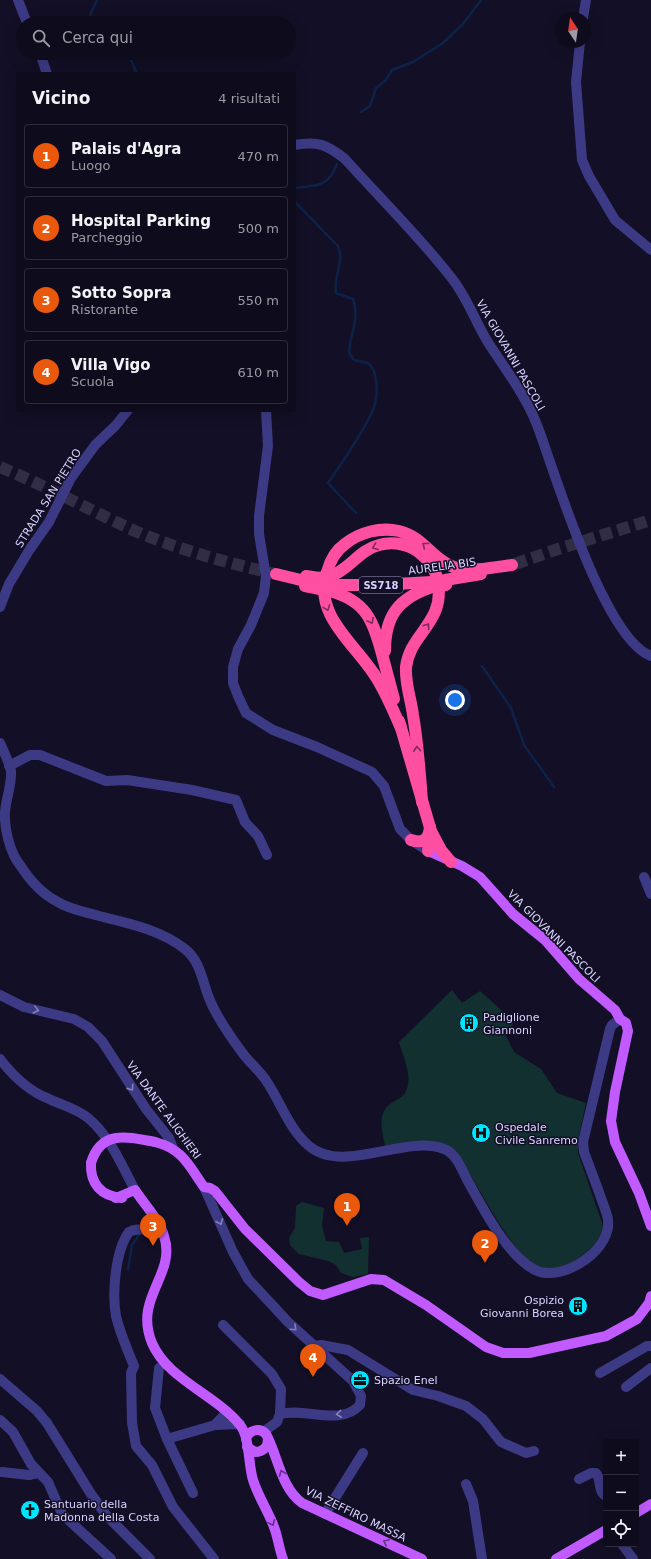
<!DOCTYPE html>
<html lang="it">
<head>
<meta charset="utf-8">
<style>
  body { margin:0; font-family:"DejaVu Sans",sans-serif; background:#171425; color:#f1f3f6 }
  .controls { position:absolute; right:12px; bottom:12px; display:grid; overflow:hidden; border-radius:4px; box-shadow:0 4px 16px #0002 }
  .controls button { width:36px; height:36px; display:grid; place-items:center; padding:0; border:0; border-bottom:1px solid #2e2b3b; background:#0e0b1c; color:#f1f3f6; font:20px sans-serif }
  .compass { position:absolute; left:555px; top:12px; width:36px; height:36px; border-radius:50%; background:#0e0b1c; box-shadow:0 4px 16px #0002; rotate:347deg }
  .you { position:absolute; left:455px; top:700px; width:14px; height:14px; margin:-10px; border:3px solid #fff; border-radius:50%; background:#1a73e8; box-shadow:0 0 0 6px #1a73e833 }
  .badge { display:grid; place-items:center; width:26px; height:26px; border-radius:50%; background:#ea580c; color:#fff; font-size:13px; font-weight:700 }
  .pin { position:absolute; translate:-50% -33px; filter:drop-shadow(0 1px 2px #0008) }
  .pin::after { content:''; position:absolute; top:21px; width:14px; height:12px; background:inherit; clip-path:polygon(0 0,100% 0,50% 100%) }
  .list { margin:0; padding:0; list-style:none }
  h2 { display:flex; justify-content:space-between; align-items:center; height:52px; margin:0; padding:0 16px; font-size:17px }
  h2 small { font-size:13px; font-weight:400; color:#9b9ba3 }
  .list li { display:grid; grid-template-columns:26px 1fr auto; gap:12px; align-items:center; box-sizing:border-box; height:64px; margin:0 8px 8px; padding:0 8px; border:1px solid #2e2b3b; border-radius:4px }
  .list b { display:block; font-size:15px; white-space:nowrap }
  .list p { margin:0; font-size:13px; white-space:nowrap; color:#9b9ba3 }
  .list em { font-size:13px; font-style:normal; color:#9b9ba3 }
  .icon { flex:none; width:22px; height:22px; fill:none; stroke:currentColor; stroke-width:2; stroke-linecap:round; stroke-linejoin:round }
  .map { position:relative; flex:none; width:651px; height:1559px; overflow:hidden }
  .search { position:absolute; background:#0e0b1c; box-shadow:0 4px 16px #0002; left:16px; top:16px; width:280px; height:44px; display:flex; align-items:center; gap:10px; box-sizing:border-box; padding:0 14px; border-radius:22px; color:#9b9ba3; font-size:15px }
  .panel { position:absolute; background:#0e0b1c; box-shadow:0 4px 16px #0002; left:16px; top:72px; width:280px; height:340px; border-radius:4px }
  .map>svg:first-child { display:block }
</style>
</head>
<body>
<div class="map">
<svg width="651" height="1559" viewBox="0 0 651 1559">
  <rect width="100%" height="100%" fill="#130f26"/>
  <!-- green -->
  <g fill="#12302f">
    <path d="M 452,990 L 462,1003 L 480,991 L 508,1016 L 513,1024 L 505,1034 L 514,1052 L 541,1069 L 557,1093 L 586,1103 L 578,1140 L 578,1153 L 603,1226 C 600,1242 587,1253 573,1262 C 565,1267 551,1271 541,1269 C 518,1264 482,1192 468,1172 C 462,1163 454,1154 447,1146 L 385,1146 C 382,1130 376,1112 393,1102 C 397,1099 403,1097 405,1093 C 414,1078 403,1057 399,1042 Z"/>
    <path d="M 302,1202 L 324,1208 L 322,1226 L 326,1241 L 339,1242 L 344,1253 L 362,1249 L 360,1238 L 369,1237 L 368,1274 L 353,1277 L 341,1273 L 336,1265 L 328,1261 L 299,1254 L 290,1245 L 289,1238 L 295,1228 L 296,1206 Z"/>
  </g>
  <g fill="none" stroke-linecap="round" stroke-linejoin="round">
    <!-- stream -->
    <g stroke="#0c2248" stroke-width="2.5">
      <path d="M 89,23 L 91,13 L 97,0"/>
      <path d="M 128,53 L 137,74"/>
      <path d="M 361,112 L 370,106 L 376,88 L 386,80 L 392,70 L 413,62 L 443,43 L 463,24 L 481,0"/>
      <path d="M 294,188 C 316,185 327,189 337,164"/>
      <path d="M 294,201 L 338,246 C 345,263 333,275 336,293 L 353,299 C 360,321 350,332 349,353 L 354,360 L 368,363 C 379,371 378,398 373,410 C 363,432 342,463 328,483 L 356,513"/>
      <path d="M 482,666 L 511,708 L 524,745 L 554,787"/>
      <path d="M 128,1270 L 132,1245 L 139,1235"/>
    </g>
    <!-- highway-tunnel -->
    <g stroke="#312d47" stroke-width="12" stroke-dasharray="12 6" stroke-linecap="butt">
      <path d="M 0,467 C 46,486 90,510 135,531 C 180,550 228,563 275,574"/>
      <path d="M 515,564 L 555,550 L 651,520"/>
    </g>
    <!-- minor -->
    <g stroke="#3d3a85" stroke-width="10">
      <path d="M 18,0 L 27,23"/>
      <path d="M 583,18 L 586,0"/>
      <path d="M 580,42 L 576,82 L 582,160 L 589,176 L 615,220 L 651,250"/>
      <path d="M 40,53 L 47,74"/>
      <path d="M 294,145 C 318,141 326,144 345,159 C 380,198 418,235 450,276 C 467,296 475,322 489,344 C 508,373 529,400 540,433 C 557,480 605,639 651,656"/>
      <path d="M 266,410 L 268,446 L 259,516 L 259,534 L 266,576 L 264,593 L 251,625 L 238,649 L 233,667 L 233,683 L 238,696 L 246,713 L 273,730 L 317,747 L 372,772 L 384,786 L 400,829 L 411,840 L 428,851"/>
      <path d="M 0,607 L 9,584 L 30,549 L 49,522 L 71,478 L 96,444 L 116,425 L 128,410"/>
      <path d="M 0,743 C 4,752 9,762 11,771 C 12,785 6,798 5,812 C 4,828 10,853 20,865 C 29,879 41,893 56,901 C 68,909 85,912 99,916 C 128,923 161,930 185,949 C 201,962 202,981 209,998 C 216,1016 232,1039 244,1055 C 251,1064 261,1072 267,1082 C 281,1103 289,1129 309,1146 C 343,1175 405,1134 444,1149 C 458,1154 463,1174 470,1185 C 485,1212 508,1256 535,1270 C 563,1284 617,1247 607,1215 C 600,1194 592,1173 584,1152 L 583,1142 L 610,1029 L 612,1025 L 620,1019"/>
      <path d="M 9,766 L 30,755 L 40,755 L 106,781 L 127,780 L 192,790 L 236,800 L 245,822 L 258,836 L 267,855"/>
      <path d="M 644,877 L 651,894"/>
      <path d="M 0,995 L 24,1007 L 74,1019 L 88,1027 L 102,1041 L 146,1109 L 169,1138 L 173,1148"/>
      <path d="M 0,1059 C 13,1076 27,1090 47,1098 C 61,1105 76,1108 88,1118 C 110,1136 122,1166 135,1190"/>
      <path d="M 204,1187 L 233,1252 L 248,1279 L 288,1322 L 353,1381 L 361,1396 L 360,1405 C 340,1427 305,1407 280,1414"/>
      <path d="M 161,1229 C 150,1233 139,1226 129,1232 C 115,1251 112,1294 116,1316 C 120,1333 127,1349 134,1366 L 131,1373 L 132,1423 L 136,1446 L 152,1465 L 173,1507 L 214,1559"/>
      <path d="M 223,1325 L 272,1374 L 281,1389 L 280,1414 L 277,1422 L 263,1432"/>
      <path d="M 314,1346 L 321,1345 L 348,1350 L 413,1390 L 438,1396 L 466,1406 L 483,1419 L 501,1442 L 526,1453 L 534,1451"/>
      <path d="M 159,1368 L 155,1408 L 167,1439 L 215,1425"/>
      <path d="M 600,1373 L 647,1346 L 651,1346"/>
      <path d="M 0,1379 L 37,1411 L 47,1423 L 91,1494 L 106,1515 L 150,1559"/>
      <path d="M 626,1387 L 651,1368"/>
      <path d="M 227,1412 L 215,1425 L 240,1424"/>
      <path d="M 0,1420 L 13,1432 L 31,1464 L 48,1482 L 62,1514 L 111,1559"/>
      <path d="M 167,1439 L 193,1493"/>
      <path d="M 2,1472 L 29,1475 L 38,1473"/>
      <path d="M 579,1479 L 591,1473 L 596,1473 C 602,1480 597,1491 606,1496"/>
      <path d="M 466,1484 L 473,1501 L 482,1559"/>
      <path d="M 325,1514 L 363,1453"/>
      <path d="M 622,1544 L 633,1559"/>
    </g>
    <!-- major -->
    <g stroke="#c25bff" stroke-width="10">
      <path d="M 428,851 L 462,866 L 480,877 L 513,914 L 545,940 L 579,979 L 615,1010 L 620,1019 L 626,1023 L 628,1031 L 615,1092 L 611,1121 L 615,1142 L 639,1193 L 651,1226"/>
      <path d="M 155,1142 C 183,1149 189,1166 204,1187 L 210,1188 L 215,1191 L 245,1229 L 299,1282 L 310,1291 L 323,1295 L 371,1279 L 384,1280 L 426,1305 L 486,1347 L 503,1353 L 529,1353 L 606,1336 L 637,1319 L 649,1303 L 651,1296"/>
      <path d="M 91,1163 C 90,1184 101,1196 122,1198"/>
      <path d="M 116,1198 L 135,1190 C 144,1204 159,1219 164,1236 C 177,1275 133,1297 152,1343 C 167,1379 216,1395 240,1425 C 250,1437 248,1464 253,1480 C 258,1496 268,1511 274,1527 C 278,1537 279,1549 283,1559"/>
      <path d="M 246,1439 C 249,1430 259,1427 266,1434 C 278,1456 281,1488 302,1503 L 422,1559"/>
      <path d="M 247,1447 L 255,1452 C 263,1452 268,1447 268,1439"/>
      <path d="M 636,1513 L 651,1504"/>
      <path d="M 556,1559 L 606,1530"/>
    </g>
    <!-- highway -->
    <g stroke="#ff4fa3" stroke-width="12">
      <path d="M 276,574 L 305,581"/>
      <path d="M 331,576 C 350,569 359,550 379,545 C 393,541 410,544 421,554 C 430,561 436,571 438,582 C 445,623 410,633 406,667 C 405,684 411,699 413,715 C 418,744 420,773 422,802"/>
      <path d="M 445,580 L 481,574"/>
      <path d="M 330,585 L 377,585 L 432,582"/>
      <path d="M 330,591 C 366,601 373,620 382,654 C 386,669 390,684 394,699"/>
      <path d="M 385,651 C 385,615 399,598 432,587"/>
      <path d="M 399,721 L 431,831 L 441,850 L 451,862"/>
      <path d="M 401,728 C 393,710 385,690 374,674 C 353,642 313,614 327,572 C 330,561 335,551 345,544 C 360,532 380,527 399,531 C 423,537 430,556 449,565 C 467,574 492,567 512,565"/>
      <path d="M 411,840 C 423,844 429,839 430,827"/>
      <path d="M 428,851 L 431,832"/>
    </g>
    <!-- major-bridge -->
    <path stroke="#c25bff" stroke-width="10" d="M 91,1163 C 101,1129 129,1137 155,1142"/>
    <!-- highway-bridge -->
    <g stroke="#ff4fa3" stroke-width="12">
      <path d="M 306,576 L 319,578 L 331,576"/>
      <path d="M 305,586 L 330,591"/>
      <path d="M 432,587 L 446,585"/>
    </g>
  </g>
  <!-- one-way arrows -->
  <defs><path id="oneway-chevron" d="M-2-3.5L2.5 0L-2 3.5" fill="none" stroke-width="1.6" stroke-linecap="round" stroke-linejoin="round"/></defs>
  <g stroke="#7d2c5e">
    <use href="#oneway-chevron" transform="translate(425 545) rotate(-141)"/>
    <use href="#oneway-chevron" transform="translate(375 547) rotate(159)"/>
    <use href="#oneway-chevron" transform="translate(327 608) rotate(69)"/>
    <use href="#oneway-chevron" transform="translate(371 621) rotate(62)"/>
    <use href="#oneway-chevron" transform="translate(427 626) rotate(-56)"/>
    <use href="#oneway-chevron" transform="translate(417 749) rotate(-95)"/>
  </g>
  <g stroke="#837fbc">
    <use href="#oneway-chevron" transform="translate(36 1010) rotate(14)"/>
    <use href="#oneway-chevron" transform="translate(131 1088) rotate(55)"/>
    <use href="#oneway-chevron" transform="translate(220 1222) rotate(67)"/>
    <use href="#oneway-chevron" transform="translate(294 1328) rotate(43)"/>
    <use href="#oneway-chevron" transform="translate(339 1414) rotate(174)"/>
  </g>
  <g stroke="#623188">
    <use href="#oneway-chevron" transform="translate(282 1473) rotate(-112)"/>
    <use href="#oneway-chevron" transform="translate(272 1523) rotate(66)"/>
    <use href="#oneway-chevron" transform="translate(386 1542) rotate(-155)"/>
  </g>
  <!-- icons -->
  <defs>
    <symbol id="building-disc" viewBox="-11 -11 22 22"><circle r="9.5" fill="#00e5ff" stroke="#130f26"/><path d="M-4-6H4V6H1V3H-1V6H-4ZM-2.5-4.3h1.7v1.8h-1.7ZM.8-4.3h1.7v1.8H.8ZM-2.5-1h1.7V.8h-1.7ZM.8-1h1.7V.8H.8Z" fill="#111"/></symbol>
    <symbol id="hospital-disc" viewBox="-11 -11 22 22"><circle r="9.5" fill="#00e5ff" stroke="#130f26"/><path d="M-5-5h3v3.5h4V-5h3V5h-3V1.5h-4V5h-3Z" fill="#111"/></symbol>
    <symbol id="office-disc" viewBox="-11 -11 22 22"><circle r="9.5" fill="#00e5ff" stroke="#130f26"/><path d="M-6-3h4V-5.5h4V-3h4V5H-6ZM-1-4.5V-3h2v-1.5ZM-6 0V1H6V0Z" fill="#111"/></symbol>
    <symbol id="church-disc" viewBox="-11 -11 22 22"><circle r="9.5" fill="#00e5ff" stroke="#130f26"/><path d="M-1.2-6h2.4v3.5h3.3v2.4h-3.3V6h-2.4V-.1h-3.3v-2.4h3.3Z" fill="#111"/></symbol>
  </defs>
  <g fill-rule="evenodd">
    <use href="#building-disc" x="458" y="1012" width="22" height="22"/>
    <use href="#hospital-disc" x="470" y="1122" width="22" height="22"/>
    <use href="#building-disc" x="567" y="1295" width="22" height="22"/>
    <use href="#office-disc" x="349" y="1369" width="22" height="22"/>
    <use href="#church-disc" x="19" y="1499" width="22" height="22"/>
  </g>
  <g text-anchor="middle" stroke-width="3" stroke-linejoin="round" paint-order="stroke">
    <!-- shield labels -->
    <rect fill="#130f26" stroke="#9e99be" stroke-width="1" x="359" y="577" width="44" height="16" rx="3"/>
    <g font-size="10" font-weight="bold" fill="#d9d4ff">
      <text x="381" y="589">SS718</text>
    </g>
    <!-- street labels -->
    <g font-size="11" fill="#d9d4ff" stroke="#130f26">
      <text transform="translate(511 355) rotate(60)" y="4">VIA GIOVANNI PASCOLI</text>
      <text transform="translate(48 498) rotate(-58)" y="4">STRADA SAN PIETRO</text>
      <text transform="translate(442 566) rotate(-8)" y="4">AURELIA BIS</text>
      <text transform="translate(554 936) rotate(45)" y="4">VIA GIOVANNI PASCOLI</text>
      <text transform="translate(164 1110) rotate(54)" y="4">VIA DANTE ALIGHIERI</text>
      <text transform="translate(356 1514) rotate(26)" y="4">VIA ZEFFIRO MASSA</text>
    </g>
    <!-- poi labels -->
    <g font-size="11" fill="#d9d4ff" stroke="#130f26" text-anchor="start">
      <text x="483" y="1021">Padiglione<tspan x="483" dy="13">Giannoni</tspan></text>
      <text x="495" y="1131">Ospedale<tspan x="495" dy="13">Civile Sanremo</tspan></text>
      <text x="564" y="1304" text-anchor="end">Ospizio<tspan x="564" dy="13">Giovanni Borea</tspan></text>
      <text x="374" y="1384">Spazio Enel</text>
      <text x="44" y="1508">Santuario della<tspan x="44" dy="13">Madonna della Costa</tspan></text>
    </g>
  </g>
</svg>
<div class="controls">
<button>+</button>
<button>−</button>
<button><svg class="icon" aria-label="locate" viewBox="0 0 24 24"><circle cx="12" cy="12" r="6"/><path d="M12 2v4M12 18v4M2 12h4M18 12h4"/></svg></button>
</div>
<svg class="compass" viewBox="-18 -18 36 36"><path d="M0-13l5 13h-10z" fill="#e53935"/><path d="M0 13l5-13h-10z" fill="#9b9ba3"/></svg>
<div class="you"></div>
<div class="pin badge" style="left:347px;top:1226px">1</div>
<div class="pin badge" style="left:485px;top:1263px">2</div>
<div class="pin badge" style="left:153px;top:1246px">3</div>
<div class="pin badge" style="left:313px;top:1377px">4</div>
<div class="search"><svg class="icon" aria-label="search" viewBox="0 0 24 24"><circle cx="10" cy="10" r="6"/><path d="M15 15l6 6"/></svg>Cerca qui</div>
<section class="panel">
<h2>Vicino<small>4 risultati</small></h2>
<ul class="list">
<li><span class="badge">1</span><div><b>Palais d'Agra</b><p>Luogo</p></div><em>470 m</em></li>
<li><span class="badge">2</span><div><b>Hospital Parking</b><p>Parcheggio</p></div><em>500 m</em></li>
<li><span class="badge">3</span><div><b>Sotto Sopra</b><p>Ristorante</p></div><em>550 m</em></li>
<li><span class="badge">4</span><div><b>Villa Vigo</b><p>Scuola</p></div><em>610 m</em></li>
</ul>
</section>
</div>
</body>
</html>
